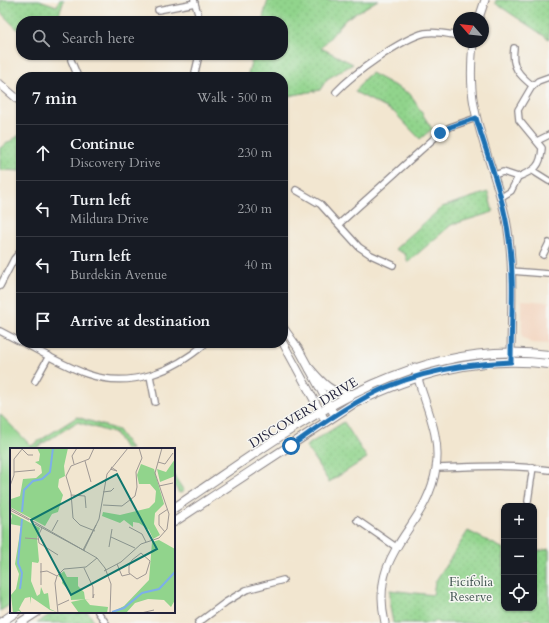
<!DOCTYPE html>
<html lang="en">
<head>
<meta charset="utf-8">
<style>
  body { margin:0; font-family:Cardo,serif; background:#242831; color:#f1f3f6 }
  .controls { position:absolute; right:12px; bottom:12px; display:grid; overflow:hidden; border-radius:8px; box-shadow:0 1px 3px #0004 }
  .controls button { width:36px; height:36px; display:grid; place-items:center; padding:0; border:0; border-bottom:1px solid #363941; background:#171b24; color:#f1f3f6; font:20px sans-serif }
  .compass { position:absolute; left:453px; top:12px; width:36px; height:36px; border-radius:50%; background:#171b24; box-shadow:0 1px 3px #0004; rotate:298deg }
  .stop { position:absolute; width:12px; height:12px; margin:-9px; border:3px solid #1f6fb2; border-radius:50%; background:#fff }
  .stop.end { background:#1f6fb2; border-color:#fff; box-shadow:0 1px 4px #0008 }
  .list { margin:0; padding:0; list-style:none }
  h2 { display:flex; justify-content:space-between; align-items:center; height:52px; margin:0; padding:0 16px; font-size:17px }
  h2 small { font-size:13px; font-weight:400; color:#9ea1a6 }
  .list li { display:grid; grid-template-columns:26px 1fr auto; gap:12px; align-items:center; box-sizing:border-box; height:56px; padding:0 16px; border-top:1px solid #363941 }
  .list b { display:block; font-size:15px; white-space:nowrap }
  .list p { margin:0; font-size:13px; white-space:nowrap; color:#9ea1a6 }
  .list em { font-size:13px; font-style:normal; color:#9ea1a6 }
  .icon { flex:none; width:22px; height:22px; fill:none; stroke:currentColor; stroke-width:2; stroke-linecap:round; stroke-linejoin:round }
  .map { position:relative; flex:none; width:549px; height:623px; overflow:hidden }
  .search { position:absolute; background:#171b24; box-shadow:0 1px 3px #0004; left:16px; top:16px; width:272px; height:44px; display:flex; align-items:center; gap:10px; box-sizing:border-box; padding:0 14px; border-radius:16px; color:#9ea1a6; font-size:15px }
  .panel { position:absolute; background:#171b24; box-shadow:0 1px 3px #0004; left:16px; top:72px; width:272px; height:276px; border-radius:16px }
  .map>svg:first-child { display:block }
</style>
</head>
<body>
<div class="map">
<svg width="549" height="623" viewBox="0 0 549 623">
  <defs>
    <pattern id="park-dots" width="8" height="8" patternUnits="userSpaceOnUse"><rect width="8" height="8" fill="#91d48c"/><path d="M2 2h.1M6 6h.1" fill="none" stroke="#7db67a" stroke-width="1.8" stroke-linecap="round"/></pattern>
  </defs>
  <rect width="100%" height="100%" fill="#f6f6f2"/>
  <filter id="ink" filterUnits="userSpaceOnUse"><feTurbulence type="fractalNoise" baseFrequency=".025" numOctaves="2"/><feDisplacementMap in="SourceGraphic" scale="8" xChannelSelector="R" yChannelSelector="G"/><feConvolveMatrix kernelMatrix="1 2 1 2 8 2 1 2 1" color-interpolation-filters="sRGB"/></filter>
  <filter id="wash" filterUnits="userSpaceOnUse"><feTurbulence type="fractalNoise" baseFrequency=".012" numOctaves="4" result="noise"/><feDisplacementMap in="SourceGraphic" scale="16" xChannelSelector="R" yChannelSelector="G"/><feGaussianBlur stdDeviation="0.9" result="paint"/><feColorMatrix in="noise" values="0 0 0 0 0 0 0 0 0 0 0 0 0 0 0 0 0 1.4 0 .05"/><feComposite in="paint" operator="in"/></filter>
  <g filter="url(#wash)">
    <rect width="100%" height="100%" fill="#f2e6d0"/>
    <!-- built -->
    <path fill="#f3d4be" d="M 522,300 L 549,302 L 549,344 L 531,343 L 522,337 Z"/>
    <!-- grass -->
    <path fill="#91d48c" stroke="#5a7b64" d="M 0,414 L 34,449 L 11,449 L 11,604 L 0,611 Z"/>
    <!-- park -->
    <g fill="url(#park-dots)" stroke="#5a7b64">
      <path d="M 0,0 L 39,0 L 57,6 L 59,0 L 64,0 L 57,21 L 21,21 L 21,33 L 0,12 Z"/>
      <path d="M 268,0 L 378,0 L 346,19 L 321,48 L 353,64 L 327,79 L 320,90 L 283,97 L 289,128 L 283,133 L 283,77 L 247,77 L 253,55 L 283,55 L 283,21 L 262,21 Z"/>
      <path d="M 496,0 L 549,0 L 549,39 L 495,3 Z"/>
      <path d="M 371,73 L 410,94 L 432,129 L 420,139 L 394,112 L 355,92 L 365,78 Z"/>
      <path d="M 21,134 L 21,171 L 0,170 L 0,148 Z"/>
      <path d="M 488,192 L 493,212 L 451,225 L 408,262 L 405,254 L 395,249 L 442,207 Z"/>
      <path d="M 77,417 L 118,430 L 131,449 L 125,449 L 116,434 L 77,422 L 34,449 L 31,446 Z"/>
      <path d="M 344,422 L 367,458 L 329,482 L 306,446 Z"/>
      <path d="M 174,476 L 184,491 L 179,493 L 174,485 Z"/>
      <path d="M 468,531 L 504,549 L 504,608 L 534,608 L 534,552 L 549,549 L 549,623 L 539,623 L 528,619 L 514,623 L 439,623 L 436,621 L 432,623 L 393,623 L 390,607 L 390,590 L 433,595 L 435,582 Z"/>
      <path d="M 54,612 L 88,612 L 95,623 L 37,623 Z"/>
    </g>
  </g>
  <g filter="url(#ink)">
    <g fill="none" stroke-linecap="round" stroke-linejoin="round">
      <defs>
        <g id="minor">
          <path d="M 194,0 L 200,21"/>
          <path d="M 158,10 L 195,3"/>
          <path d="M 514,48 C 511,67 519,75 533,86"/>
          <path d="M 71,60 L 78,77"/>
          <path d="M 194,77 L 199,55"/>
          <path d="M 336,92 C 354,73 401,39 425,33 C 437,31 448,34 459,36"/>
          <path d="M 537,141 L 549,135"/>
          <path d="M 533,171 L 549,181"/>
          <path d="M 494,175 L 503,172 L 518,177"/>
          <path d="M 296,190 L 320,204 L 359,247 L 371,255 L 393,265"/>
          <path d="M 500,198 L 511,191 L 518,177 C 535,170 541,167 542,148 L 519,120 L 518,110 L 531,88 L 538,81 L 549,77"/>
          <path d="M 339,224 L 440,133 L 450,127 L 476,118"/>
          <path d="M 543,255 L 549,243"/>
          <path d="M 511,271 L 549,274"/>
          <path d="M 0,286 L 14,259 L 21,251"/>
          <path d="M 0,331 L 21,342"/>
          <path d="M 24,343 C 44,354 65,366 87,374 C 130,389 173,372 206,343"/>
          <path d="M 150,376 L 155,402"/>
          <path d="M 35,381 L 49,356"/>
          <path d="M 436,468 C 474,467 512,464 549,470"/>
          <path d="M 528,501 L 533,467"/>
          <path d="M 357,520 L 396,547"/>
          <path d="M 98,612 L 106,623"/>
          <path d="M 198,623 L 226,602 L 246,590 L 283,580"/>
        </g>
        <g id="tertiary">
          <path d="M 479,18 L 485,0"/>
          <path d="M 473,42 C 471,63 470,84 474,105 C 481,144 498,181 506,219 C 515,265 511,313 511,359"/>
          <path d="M 0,84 L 21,102"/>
          <path d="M 283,327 L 298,348 L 335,416"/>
          <path d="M 283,343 L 326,422"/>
          <path d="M 385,623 C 368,548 427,530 436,468 C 442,433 422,400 415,367"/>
        </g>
        <g id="secondary">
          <path d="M 310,369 C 321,382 333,396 351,394"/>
          <path d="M 174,508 C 287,433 404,335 549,355"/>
          <path d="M 174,522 L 353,404 C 416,373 479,355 549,364"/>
          <path d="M 0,623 L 16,612"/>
          <path d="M 20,623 L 37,612"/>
        </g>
      </defs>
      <!-- minor casing -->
      <use href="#minor" stroke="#8a8486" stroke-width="8"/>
      <!-- tertiary casing -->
      <use href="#tertiary" stroke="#8a8486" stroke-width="9"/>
      <!-- secondary casing -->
      <use href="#secondary" stroke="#8a8486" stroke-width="10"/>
      <!-- minor -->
      <use href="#minor" stroke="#fff" stroke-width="5.5"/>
      <!-- tertiary -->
      <use href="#tertiary" stroke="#fff" stroke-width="7"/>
      <!-- secondary -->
      <use href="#secondary" stroke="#fff" stroke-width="8"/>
    </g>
  </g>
  <g fill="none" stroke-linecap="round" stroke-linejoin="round" filter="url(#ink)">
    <!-- route -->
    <path stroke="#1f6fb2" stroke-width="5" d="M 291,446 C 311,432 331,417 352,405 C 400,375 455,364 511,362 C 511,322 515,280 509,239 C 504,198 488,158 476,118 L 450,127 L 440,133"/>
  </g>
  <g text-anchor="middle" stroke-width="3" stroke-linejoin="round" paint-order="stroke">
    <!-- street labels -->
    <g font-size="13" fill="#22223b" stroke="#f6f6f2">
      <text transform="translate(303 412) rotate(-31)" y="5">DISCOVERY DRIVE</text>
    </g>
    <!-- park labels -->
    <g font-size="13" fill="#435753" stroke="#f6f6f2">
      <text x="471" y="586">Ficifolia<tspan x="471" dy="15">Reserve</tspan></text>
    </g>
  </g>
  <!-- overview -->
  <g transform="translate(10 448)">
    <rect width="165" height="165" fill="#f2e6d0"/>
    <path d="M 27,0 L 58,0 L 54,18 L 55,28 L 49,31 L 48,39 L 53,47 L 48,64 L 42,66 L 35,78 L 0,59 L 1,51 L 10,48 L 13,31 L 26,30 L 32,25 L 31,18 L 25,14 L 29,13 L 30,6 ZM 75,151 L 80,157 L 98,159 L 97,165 L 69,165 L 61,154 Z" fill="#91d48c"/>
    <path d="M 165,11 L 165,28 L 150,34 L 147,21 L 156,24 ZM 131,16 L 144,21 L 154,56 L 145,65 L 144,76 L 150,87 L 143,91 L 139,82 L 129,75 L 123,74 L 123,79 L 114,72 L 110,75 L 92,68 L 93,64 L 110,67 L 139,60 L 145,54 L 146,43 L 140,36 L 129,36 L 127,27 ZM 0,64 L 30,80 L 27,90 L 29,113 L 28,115 L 22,114 L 21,133 L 27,148 L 30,146 L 31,139 L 34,146 L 38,145 L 40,161 L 47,164 L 40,162 L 21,149 L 20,156 L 20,149 L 15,150 L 12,155 L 9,161 L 12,165 L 9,163 L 3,165 L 1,147 L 6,141 L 9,126 L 5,116 L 11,78 L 0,76 L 2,68 ZM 149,92 L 165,101 L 165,152 L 161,159 L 154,152 L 138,151 L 125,155 L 116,165 L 102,164 L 114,158 L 139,132 L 142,94 ZM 54,123 L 57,129 L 68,129 L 68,138 L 74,144 L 75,151 L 81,151 L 61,152 L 60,144 L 52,135 L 53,131 L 48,128 Z" fill="#91d48c"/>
    <path fill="none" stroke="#7dafe9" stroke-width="2" d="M 12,64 L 14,42 L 23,33 L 32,31 L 40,24 L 43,0M 10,141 L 12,125 L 8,115 L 12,71M 102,164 L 114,160 L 132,145 L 149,141 L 165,124"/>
    <path fill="none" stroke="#9f9894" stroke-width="1" d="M 84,0 L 79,11 L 61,18 L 56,28 L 61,45 L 63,70 L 70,77 L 85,83M 12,1 L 18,7 L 23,7M 75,13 L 81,34M 148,14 L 155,16 L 163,5M 64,16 L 62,8 L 67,0M 100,21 L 107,23 L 101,19M 4,24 L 25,22M 0,38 L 4,27 L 4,11 L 13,0M 149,38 L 163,35M 93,44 L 101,43 L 104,40M 61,47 L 75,48 L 76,60M 93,57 L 112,58 L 125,48 L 127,39 L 126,24 L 132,10 L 129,0M 0,60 L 87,110 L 95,120 L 101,136 L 100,165M 0,62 L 19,72M 25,76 L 75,103M 119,79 L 132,86 L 136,94M 32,80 L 28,88 L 29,95 L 48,107M 42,83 L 48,72M 155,84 L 149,77 L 149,67 L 158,61M 101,89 L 125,100M 15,90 L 28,91M 99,99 L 102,81M 73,102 L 86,77M 74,102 L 89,71 L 97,26 L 118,0M 131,105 L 140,113 L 136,126 L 127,131 L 119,125 L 119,118 L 122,112 ZM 31,115 L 31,137M 107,116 L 112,128 L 120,126M 74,120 L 83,139 L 83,150 L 84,146M 94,123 L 111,114 L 131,96 L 149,90 L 157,81 L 159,66 L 145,25 L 152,0M 30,124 L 37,123 L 47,128M 48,157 L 59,152M 48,165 L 45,135 L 47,128 L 54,121 L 76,119 L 87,110M 131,165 L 144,162"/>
    <path fill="#0f766e" fill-opacity="0.15" stroke="#0f766e" stroke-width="2" d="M 107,26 L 147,101 L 61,147 L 21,72 Z"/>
    <rect width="165" height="165" fill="none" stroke="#22223b" stroke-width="2"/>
  </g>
</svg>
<div class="controls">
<button>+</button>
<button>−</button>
<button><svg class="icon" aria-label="locate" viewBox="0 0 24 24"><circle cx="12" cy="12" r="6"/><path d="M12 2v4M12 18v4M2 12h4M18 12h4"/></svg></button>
</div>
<svg class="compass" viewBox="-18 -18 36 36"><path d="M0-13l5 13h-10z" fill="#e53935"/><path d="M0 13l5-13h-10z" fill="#9ea1a6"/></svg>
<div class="stop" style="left:291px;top:446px"></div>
<div class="stop end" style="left:440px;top:133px"></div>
<div class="search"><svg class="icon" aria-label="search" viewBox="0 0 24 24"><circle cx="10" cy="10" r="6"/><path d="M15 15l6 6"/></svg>Search here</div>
<section class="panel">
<h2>7 min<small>Walk · 500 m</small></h2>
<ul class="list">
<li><svg class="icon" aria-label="ahead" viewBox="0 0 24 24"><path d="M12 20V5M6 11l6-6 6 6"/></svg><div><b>Continue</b><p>Discovery Drive</p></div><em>230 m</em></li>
<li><svg class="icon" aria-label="left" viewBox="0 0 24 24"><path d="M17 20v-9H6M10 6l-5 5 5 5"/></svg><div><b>Turn left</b><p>Mildura Drive</p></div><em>230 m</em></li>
<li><svg class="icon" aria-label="left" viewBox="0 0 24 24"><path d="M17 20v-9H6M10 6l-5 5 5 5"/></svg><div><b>Turn left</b><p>Burdekin Avenue</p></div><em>40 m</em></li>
<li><svg class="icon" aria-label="arrive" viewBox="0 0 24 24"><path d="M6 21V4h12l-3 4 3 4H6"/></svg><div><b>Arrive at destination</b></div></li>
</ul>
</section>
</div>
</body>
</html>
